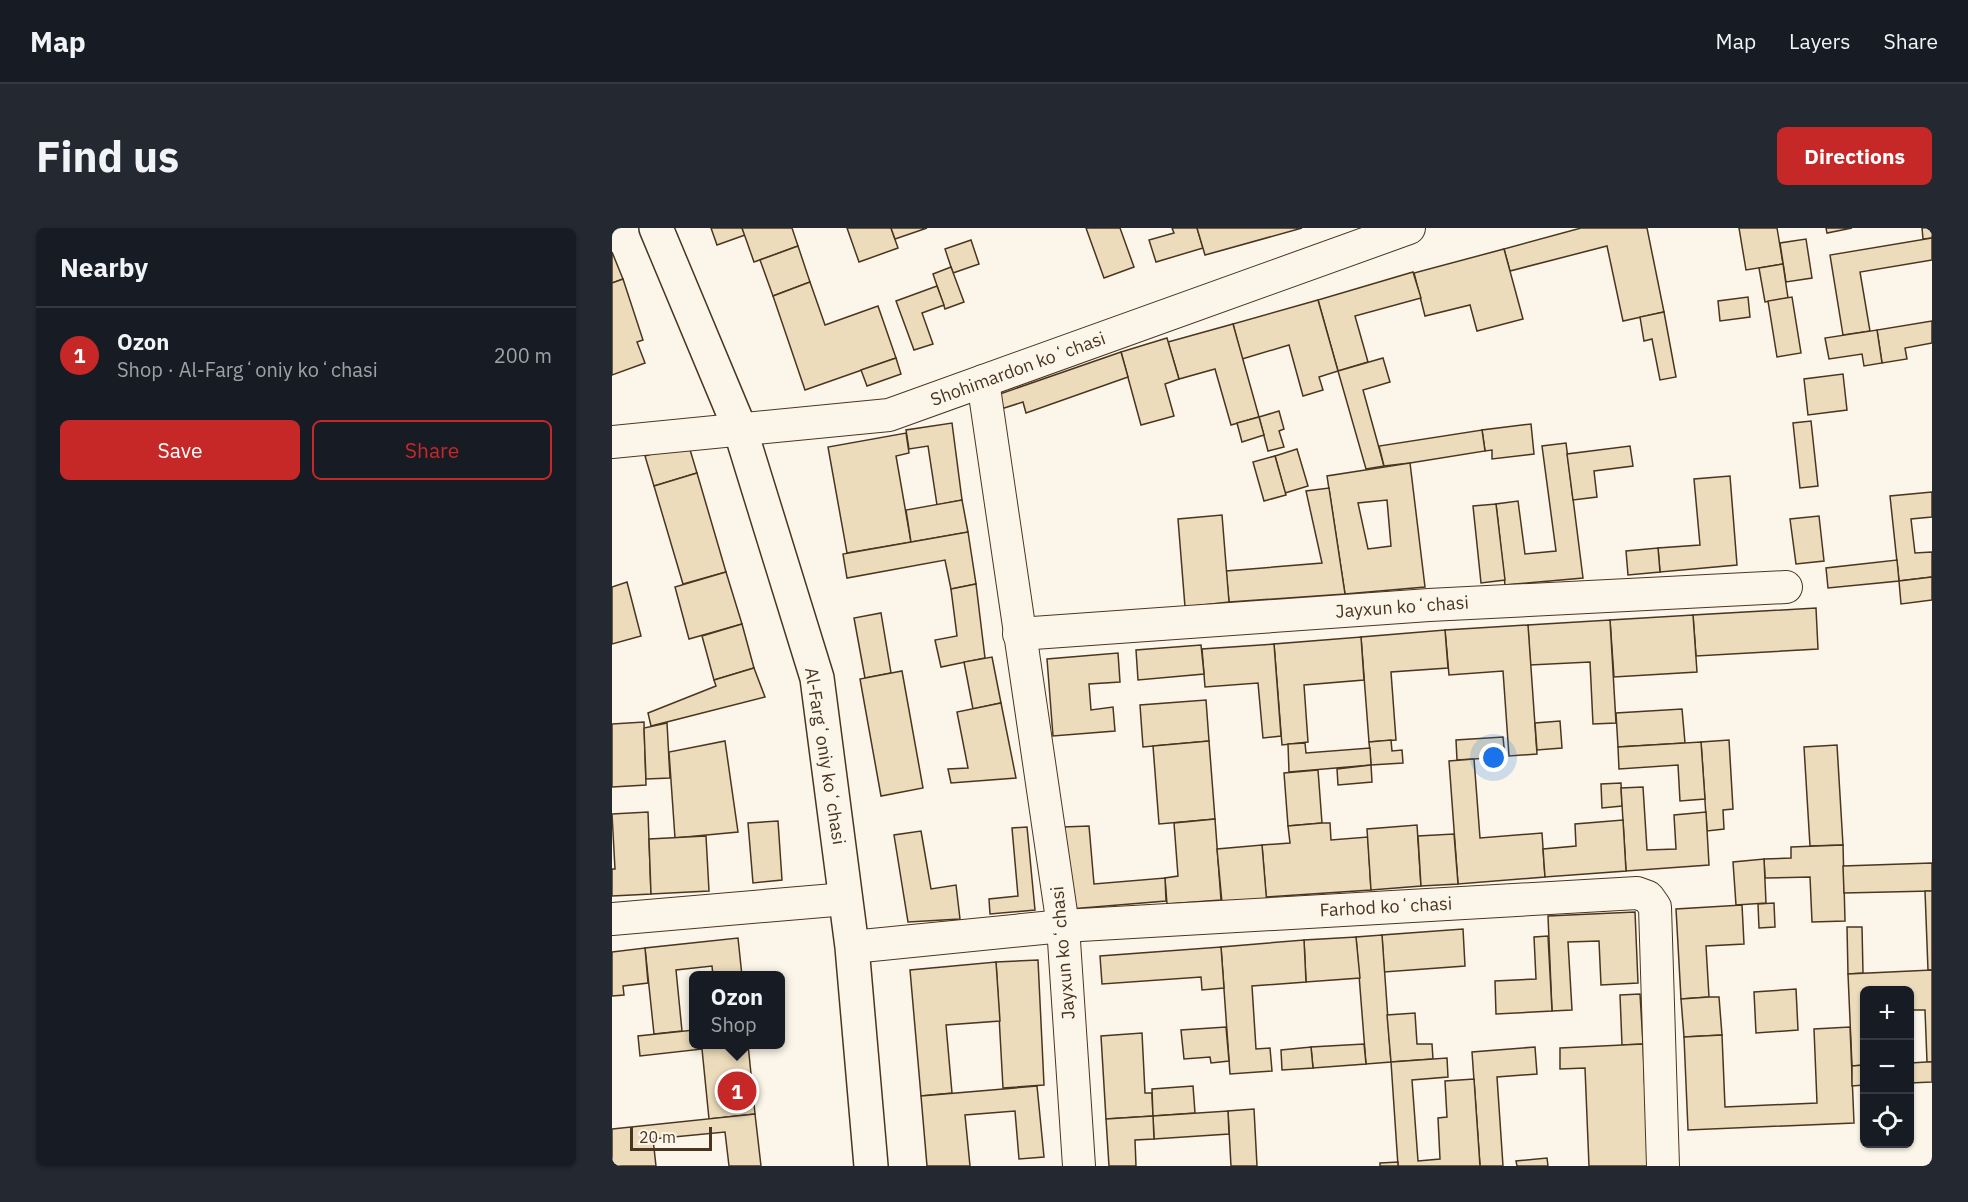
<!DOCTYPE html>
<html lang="en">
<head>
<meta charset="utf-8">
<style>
  body { margin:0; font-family:"IBM Plex Sans",sans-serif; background:#242831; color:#f1f3f6 }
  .controls { position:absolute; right:18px; bottom:18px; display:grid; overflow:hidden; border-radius:9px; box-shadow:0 2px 4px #0004 }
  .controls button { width:54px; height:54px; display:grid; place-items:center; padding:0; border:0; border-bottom:2px solid #363941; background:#171b24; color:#f1f3f6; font:30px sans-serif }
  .scale { position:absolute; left:18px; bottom:15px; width:82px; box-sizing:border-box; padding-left:6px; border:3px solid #4a3520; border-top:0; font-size:16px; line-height:21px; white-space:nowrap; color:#4a3520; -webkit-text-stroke:4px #fbf6e9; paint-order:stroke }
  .you { position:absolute; left:882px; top:530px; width:21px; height:21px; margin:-15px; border:4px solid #fff; border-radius:50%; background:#1a73e8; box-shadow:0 0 0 9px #1a73e833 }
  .badge { display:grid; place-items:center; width:39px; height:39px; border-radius:50%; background:#c62828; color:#fff; font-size:20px; font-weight:700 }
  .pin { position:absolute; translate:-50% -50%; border:3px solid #fff; box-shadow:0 2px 6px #0006 }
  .popup { position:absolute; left:77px; top:743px; width:96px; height:78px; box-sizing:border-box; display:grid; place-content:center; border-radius:9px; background:#171b24; filter:drop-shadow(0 2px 4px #0005); font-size:20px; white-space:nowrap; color:#9ea1a6 }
  .popup b { font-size:22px; color:#f1f3f6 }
  .popup::after { content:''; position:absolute; left:50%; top:100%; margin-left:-12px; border:12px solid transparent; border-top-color:#171b24 }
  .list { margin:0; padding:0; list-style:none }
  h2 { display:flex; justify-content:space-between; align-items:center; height:78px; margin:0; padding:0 24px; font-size:26px }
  h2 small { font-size:20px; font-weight:400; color:#9ea1a6 }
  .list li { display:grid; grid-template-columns:39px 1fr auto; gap:18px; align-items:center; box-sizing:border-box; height:96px; padding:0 24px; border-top:2px solid #363941 }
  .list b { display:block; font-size:22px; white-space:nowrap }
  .list p { margin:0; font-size:20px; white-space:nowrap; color:#9ea1a6 }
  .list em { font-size:20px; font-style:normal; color:#9ea1a6 }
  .actions { display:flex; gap:12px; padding:18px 24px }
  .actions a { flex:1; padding:14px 0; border:2px solid #c62828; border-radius:9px; text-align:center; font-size:21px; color:#c62828 }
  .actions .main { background:#c62828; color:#fff }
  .icon { flex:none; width:33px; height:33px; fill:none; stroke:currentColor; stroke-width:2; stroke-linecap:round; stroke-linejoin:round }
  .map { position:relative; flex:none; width:1320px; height:938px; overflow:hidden; border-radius:9px }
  header { display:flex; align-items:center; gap:36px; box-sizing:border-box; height:84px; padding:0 30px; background:#171b24; border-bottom:2px solid #363941 }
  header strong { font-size:28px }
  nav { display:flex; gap:33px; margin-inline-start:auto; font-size:21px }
  .intro { display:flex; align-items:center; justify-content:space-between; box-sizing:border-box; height:144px; padding:0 36px }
  h1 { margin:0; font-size:42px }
  .button { padding:15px 27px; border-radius:9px; background:#c62828; color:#fff; font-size:21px; font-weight:700 }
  main { display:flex; gap:36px; padding:0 36px }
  aside { flex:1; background:#171b24; border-radius:9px; box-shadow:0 2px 4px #0004 }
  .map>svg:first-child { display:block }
</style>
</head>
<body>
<header>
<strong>Map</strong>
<nav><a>Map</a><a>Layers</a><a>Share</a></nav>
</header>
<div class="intro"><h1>Find us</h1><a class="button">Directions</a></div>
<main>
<aside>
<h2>Nearby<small></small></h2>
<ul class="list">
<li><span class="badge">1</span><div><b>Ozon</b><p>Shop · Al-Fargʻoniy koʻchasi</p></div><em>200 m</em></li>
</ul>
<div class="actions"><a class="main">Save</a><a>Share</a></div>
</aside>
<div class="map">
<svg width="1320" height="938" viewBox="0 0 1320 938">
  <rect width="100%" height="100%" fill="#fbf6e9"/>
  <!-- building -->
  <g fill="#ecdcbc" stroke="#4a3520" stroke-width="1.5" fill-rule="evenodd">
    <path d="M 99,0 L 130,0 L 133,7 L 105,17 Z"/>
    <path d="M 130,0 L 180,0 L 186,18 L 142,34 Z"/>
    <path d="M 235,0 L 279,0 L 286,20 L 247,34 Z"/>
    <path d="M 279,0 L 315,0 L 283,11 Z"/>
    <path d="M 474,0 L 508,0 L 522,39 L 492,50 Z"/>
    <path d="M 560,0 L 585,0 L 591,20 L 544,34 L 537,12 L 562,5 Z"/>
    <path d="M 585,0 L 690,0 L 593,27 Z"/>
    <path d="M 969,0 L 1035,0 L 1052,84 L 1011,93 L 995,18 L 898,43 L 892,21 Z"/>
    <path d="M 1127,0 L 1165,0 L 1171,36 L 1134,42 Z"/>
    <path d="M 1214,0 L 1240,0 L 1215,5 Z"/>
    <path d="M 1310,0 L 1320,0 L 1320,10 L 1311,11 Z"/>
    <path d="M 1320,10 L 1320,32 L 1248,44 L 1258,103 L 1231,107 L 1218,27 Z"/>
    <path d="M 1194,11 L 1200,50 L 1174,54 L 1168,15 Z"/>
    <path d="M 359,12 L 367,36 L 341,45 L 333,21 Z"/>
    <path d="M 186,18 L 198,54 L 161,68 L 148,32 Z"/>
    <path d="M 892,21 L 911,91 L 865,103 L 858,77 L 813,88 L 802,45 Z"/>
    <path d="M 0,24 L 11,51 L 0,55 Z"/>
    <path d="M 1171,36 L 1176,70 L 1153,74 L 1147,40 Z"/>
    <path d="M 339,39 L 352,74 L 333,81 L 321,46 Z"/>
    <path d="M 801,44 L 809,70 L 743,88 L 756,134 L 726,143 L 706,72 Z"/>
    <path d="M 11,51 L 31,112 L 25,114 L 33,135 L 0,147 L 0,55 Z"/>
    <path d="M 198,54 L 213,97 L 266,78 L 284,130 L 193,162 L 161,68 Z"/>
    <path d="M 325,58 L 332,77 L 310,85 L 321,116 L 302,122 L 284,73 Z"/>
    <path d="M 1136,69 L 1138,89 L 1108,93 L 1106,73 Z"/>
    <path d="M 1180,69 L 1189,125 L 1165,129 L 1156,73 Z"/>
    <path d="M 706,72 L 726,143 L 707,149 L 711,162 L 691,168 L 677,117 L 630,131 L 621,96 Z"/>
    <path d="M 1052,84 L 1064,149 L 1048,152 L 1040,111 L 1032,113 L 1028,89 Z"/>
    <path d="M 1320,93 L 1320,115 L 1293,120 L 1295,131 L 1270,135 L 1265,102 Z"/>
    <path d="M 621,96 L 647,189 L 619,197 L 603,141 L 567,151 L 556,114 Z"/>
    <path d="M 1265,102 L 1270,135 L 1252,138 L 1250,126 L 1217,131 L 1213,110 Z"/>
    <path d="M 555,110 L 567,151 L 553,156 L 562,188 L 529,197 L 509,124 Z"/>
    <path d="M 509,124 L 516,149 L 414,185 L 411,174 L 389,181 L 385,167 Z"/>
    <path d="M 284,130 L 289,146 L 255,158 L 249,142 Z"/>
    <path d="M 771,130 L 778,154 L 751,162 L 772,238 L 754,241 L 726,143 Z"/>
    <path d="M 1231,146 L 1235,182 L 1196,187 L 1192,151 Z"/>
    <path d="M 667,183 L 672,201 L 667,203 L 672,219 L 656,223 L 647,189 Z"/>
    <path d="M 647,189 L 652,207 L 630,214 L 625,195 Z"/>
    <path d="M 1199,193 L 1206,258 L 1188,260 L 1181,195 Z"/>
    <path d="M 340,195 L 350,272 L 325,277 L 316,218 L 297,221 L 294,202 Z"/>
    <path d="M 919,196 L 922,226 L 880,231 L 880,222 L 873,223 L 870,202 Z"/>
    <path d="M 870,202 L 873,223 L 798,235 L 772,238 L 767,218 Z"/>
    <path d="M 294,205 L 297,225 L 284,228 L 299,314 L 235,325 L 216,219 Z"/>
    <path d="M 76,215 L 85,245 L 42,258 L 33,228 Z"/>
    <path d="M 954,215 L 971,350 L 893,357 L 884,276 L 906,273 L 913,326 L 944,323 L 930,218 Z"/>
    <path d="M 1018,218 L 1021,238 L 982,243 L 985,269 L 961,272 L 955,226 Z"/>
    <path d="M 685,221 L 696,258 L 673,265 L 663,228 Z"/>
    <path d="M 663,228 L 674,267 L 652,273 L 641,234 Z"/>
    <path d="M 798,235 L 813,359 L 733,366 L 715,248 ZM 775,272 L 779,318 L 756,321 L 746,275 Z"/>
    <path d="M 85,245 L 114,344 L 71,356 L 42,258 Z"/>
    <path d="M 1118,248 L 1125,337 L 1048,344 L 1046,320 L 1088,317 L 1082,251 Z"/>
    <path d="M 717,260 L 733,366 L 617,374 L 614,343 L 710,335 L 694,263 Z"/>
    <path d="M 1320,264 L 1320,289 L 1299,291 L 1303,325 L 1320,324 L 1320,349 L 1287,353 L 1278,268 Z"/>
    <path d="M 350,272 L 356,304 L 299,314 L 294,282 Z"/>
    <path d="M 884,276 L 893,352 L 869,355 L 861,278 Z"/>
    <path d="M 610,287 L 617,374 L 573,379 L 566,291 Z"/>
    <path d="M 1207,288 L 1212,333 L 1184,336 L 1178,291 Z"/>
    <path d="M 356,304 L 364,356 L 339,361 L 333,332 L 235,350 L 231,326 Z"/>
    <path d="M 1046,320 L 1048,344 L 1016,347 L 1014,323 Z"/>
    <path d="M 1285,332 L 1287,353 L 1216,360 L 1214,340 Z"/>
    <path d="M 114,344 L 130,396 L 77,411 L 63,359 Z"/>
    <path d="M 1320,349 L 1320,372 L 1289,376 L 1287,353 Z"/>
    <path d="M 15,354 L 29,408 L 0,416 L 0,359 Z"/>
    <path d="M 364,356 L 373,430 L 329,439 L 323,412 L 345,408 L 339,361 Z"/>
    <path d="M 1204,380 L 1206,421 L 1084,428 L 1081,387 Z"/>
    <path d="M 269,385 L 279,445 L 253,450 L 242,390 Z"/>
    <path d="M 1081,387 L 1085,444 L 1002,449 L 998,392 Z"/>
    <path d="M 998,392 L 1004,495 L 981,496 L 978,434 L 918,437 L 916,397 Z"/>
    <path d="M 130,396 L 142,440 L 102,452 L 90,408 Z"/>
    <path d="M 916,397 L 925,526 L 897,528 L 891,443 L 837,447 L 833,402 Z"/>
    <path d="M 833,402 L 836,440 L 779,444 L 784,512 L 757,514 L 749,409 Z"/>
    <path d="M 749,409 L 752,452 L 692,457 L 696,514 L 670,517 L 662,416 Z"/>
    <path d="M 662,416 L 669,508 L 651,510 L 646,455 L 593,459 L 590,421 Z"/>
    <path d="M 589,417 L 592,446 L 526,452 L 524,422 Z"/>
    <path d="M 506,425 L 508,454 L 477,456 L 479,482 L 501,479 L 503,503 L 441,508 L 435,431 Z"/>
    <path d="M 380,429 L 389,475 L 361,481 L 352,434 Z"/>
    <path d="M 142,440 L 153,469 L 39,498 L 36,485 L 104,458 L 102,452 Z"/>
    <path d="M 290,443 L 311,560 L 269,568 L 248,451 Z"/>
    <path d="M 594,472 L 597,513 L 531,519 L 528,477 Z"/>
    <path d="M 389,475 L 404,550 L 339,555 L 336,541 L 356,540 L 345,484 Z"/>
    <path d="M 1070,481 L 1073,515 L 1006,519 L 1004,485 Z"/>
    <path d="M 948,493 L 950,520 L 925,522 L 923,495 Z"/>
    <path d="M 32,494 L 34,557 L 0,559 L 0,496 Z"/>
    <path d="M 55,495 L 58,550 L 34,551 L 32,500 Z"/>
    <path d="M 891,509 L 893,529 L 845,532 L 844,512 Z"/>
    <path d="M 779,512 L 780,523 L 790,522 L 791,535 L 759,537 L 757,514 Z"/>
    <path d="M 1117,512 L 1121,581 L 1111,582 L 1112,601 L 1095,603 L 1089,514 Z"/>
    <path d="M 113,513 L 126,604 L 63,610 L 57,524 Z"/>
    <path d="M 597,513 L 603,591 L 547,596 L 541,518 Z"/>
    <path d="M 1089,514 L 1093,571 L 1068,573 L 1066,537 L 1007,541 L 1006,519 Z"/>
    <path d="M 693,515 L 694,525 L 758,520 L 759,537 L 677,544 L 676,516 Z"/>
    <path d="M 1225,517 L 1231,617 L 1198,618 L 1192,519 Z"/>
    <path d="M 862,531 L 868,610 L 930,605 L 933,649 L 846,656 L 837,533 Z"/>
    <path d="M 759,537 L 760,554 L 726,557 L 725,541 Z"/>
    <path d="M 706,542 L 710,595 L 676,598 L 672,545 Z"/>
    <path d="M 1009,555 L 1010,578 L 990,580 L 989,556 Z"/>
    <path d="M 1031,559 L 1035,622 L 1064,621 L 1062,587 L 1094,584 L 1097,637 L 1014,643 L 1009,560 Z"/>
    <path d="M 36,584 L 39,666 L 0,668 L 0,641 L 3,641 L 0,586 Z"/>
    <path d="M 603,591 L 609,672 L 555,676 L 553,650 L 566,648 L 562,595 Z"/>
    <path d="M 1011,592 L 1014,643 L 933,649 L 931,621 L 964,618 L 963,596 Z"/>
    <path d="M 166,593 L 170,652 L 141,655 L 136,595 Z"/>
    <path d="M 710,595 L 718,595 L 719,612 L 756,609 L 759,662 L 654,669 L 650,617 L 678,615 L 676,598 Z"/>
    <path d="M 805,597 L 809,658 L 759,662 L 755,601 Z"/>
    <path d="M 477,598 L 482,656 L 553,650 L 554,673 L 458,681 L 451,599 Z"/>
    <path d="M 415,599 L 423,682 L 378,686 L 377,671 L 406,668 L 400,600 Z"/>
    <path d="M 309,603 L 319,661 L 344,657 L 348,691 L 296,694 L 282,607 Z"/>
    <path d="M 842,606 L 846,656 L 809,658 L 806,608 Z"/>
    <path d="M 94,608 L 97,663 L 39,666 L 37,611 Z"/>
    <path d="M 650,617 L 655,677 L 610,675 L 605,621 Z"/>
    <path d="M 1231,617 L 1233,693 L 1200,694 L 1198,649 L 1153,650 L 1152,631 L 1179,630 L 1179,619 Z"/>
    <path d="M 1152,631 L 1154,675 L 1124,677 L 1121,634 Z"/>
    <path d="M 1320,635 L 1320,663 L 1232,665 L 1231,638 Z"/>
    <path d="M 1313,663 L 1320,663 L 1320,742 L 1316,742 Z"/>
    <path d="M 1162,675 L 1163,699 L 1147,700 L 1146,676 Z"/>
    <path d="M 1130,677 L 1132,716 L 1094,718 L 1097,769 L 1069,771 L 1064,681 Z"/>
    <path d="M 1023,684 L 1026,755 L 989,757 L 987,713 L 956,714 L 960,782 L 940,783 L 936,688 Z"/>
    <path d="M 1235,699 L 1250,699 L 1251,745 L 1236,746 Z"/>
    <path d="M 851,701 L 853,738 L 772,744 L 770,707 Z"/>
    <path d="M 770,707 L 779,834 L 754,836 L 744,709 Z"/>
    <path d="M 936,708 L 940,783 L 884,786 L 883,753 L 924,751 L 922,709 Z"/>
    <path d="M 744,709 L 748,750 L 694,754 L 692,712 Z"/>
    <path d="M 126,710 L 130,748 L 101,748 L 100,738 L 64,742 L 70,803 L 42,806 L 33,720 Z"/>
    <path d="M 692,712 L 694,754 L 640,758 L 644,821 L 658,820 L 660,843 L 618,846 L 609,719 Z"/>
    <path d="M 609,719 L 612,760 L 590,762 L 589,749 L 490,756 L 488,728 Z"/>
    <path d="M 33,720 L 36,755 L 11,758 L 12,767 L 0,768 L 0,724 Z"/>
    <path d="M 426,732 L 432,857 L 391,860 L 384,734 Z"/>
    <path d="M 384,734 L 388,793 L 334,797 L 340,865 L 309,868 L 298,742 Z"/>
    <path d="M 1320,742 L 1320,834 L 1315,834 L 1313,782 L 1298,782 L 1298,762 L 1252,762 L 1252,837 L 1240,838 L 1236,746 Z"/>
    <path d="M 1184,761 L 1186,802 L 1144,805 L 1142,764 Z"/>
    <path d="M 1028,766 L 1031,816 L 1010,817 L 1008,767 Z"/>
    <path d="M 1097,769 L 1107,769 L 1110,807 L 1072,809 L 1069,771 Z"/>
    <path d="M 803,785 L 805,816 L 820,816 L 821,831 L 779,834 L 775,787 Z"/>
    <path d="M 614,799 L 617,833 L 599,835 L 598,829 L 572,831 L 569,802 Z"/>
    <path d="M 1238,799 L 1242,895 L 1076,902 L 1072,809 L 1110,807 L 1113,879 L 1205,875 L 1202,801 Z"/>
    <path d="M 82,802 L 82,816 L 136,816 L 143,886 L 97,891 L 90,821 L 28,828 L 26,808 Z"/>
    <path d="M 530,805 L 533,865 L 540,865 L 541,888 L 494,891 L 489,808 Z"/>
    <path d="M 752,816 L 754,836 L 701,840 L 699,819 Z"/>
    <path d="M 1031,816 L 1036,938 L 977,938 L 973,840 L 948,841 L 948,820 Z"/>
    <path d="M 699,819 L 701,840 L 670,842 L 669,822 Z"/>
    <path d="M 923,819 L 925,846 L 885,849 L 891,938 L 868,938 L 860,824 Z"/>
    <path d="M 835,830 L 836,849 L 800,852 L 806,933 L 828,931 L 826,890 L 835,889 L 833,853 L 862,851 L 868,938 L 786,938 L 779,834 Z"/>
    <path d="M 1315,834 L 1320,834 L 1320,854 L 1298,855 L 1298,835 Z"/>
    <path d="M 1252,837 L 1252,857 L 1240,858 L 1240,838 Z"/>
    <path d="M 425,858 L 432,929 L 407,931 L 403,883 L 353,887 L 358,938 L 315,938 L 309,868 Z"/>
    <path d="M 581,858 L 583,885 L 541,888 L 540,861 Z"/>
    <path d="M 642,881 L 645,938 L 619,938 L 616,883 Z"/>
    <path d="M 616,883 L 617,906 L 542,911 L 541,888 Z"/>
    <path d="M 143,886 L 149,938 L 117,938 L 113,904 L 41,911 L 44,938 L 0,938 L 0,901 Z"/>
    <path d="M 541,888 L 542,911 L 523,912 L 524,938 L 497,938 L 494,891 Z"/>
    <path d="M 935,930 L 936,938 L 905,938 L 904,933 Z"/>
    <path d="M 786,934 L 786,938 L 768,938 L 768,935 Z"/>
  </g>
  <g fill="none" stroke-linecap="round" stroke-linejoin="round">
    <defs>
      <g id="minor">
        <path d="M 371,153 L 451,698 L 467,938"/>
        <path d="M 0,214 L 277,187 L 797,0"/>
        <path d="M 407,406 L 817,377 L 1174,359"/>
        <path d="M 0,691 L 234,671"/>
        <path d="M 240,719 L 451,698 L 1025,665 L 1036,669 L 1043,679 L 1051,938"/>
      </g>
      <path id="major" d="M 44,0 L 128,201 L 205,450 L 240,719 L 259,938"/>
    </defs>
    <!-- minor casing -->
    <use href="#minor" stroke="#4a3520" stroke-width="34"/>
    <!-- major casing -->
    <use href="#major" stroke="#4a3520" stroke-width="36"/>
    <!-- minor -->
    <use href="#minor" stroke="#fbf6e9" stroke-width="32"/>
    <!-- major -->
    <use href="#major" stroke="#fbf6e9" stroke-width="33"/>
  </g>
  <g text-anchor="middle" stroke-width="4.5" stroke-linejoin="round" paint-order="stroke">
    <!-- street labels -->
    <g font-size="18" fill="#4a3520" stroke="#fbf6e9">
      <text transform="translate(406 141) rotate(-20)" y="6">Shohimardon koʻchasi</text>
      <text transform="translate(790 379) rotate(-4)" y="6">Jayxun koʻchasi</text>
      <text transform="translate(213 528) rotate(81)" y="6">Al-Fargʻoniy koʻchasi</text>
      <text transform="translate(774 679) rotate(-3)" y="6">Farhod koʻchasi</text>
      <text transform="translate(451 725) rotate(-95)" y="6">Jayxun koʻchasi</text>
    </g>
  </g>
</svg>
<div class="controls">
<button>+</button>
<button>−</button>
<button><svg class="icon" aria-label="locate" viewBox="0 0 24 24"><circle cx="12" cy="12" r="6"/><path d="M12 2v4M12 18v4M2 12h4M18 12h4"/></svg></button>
</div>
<div class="scale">20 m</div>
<div class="you"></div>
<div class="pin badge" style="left:125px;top:863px">1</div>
<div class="popup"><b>Ozon</b>Shop</div>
</div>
</main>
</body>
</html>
